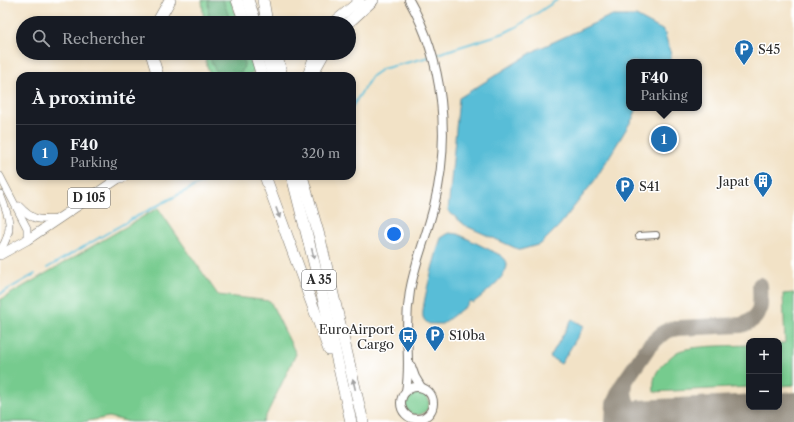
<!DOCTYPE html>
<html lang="fr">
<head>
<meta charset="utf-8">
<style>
  body { margin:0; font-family:"Libre Caslon Text",serif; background:#20242c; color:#f1f3f6 }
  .controls { position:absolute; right:12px; bottom:12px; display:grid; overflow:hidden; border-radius:8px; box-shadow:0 2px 6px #0003 }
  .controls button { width:36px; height:36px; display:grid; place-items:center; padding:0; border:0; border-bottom:1px solid #363941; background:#171b24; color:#f1f3f6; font:20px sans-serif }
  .you { position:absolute; left:394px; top:234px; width:14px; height:14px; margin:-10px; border:3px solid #fff; border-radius:50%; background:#1a73e8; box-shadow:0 0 0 6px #1a73e833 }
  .badge { display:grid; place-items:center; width:26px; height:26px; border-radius:50%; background:#1f6fb2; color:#fff; font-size:13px; font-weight:700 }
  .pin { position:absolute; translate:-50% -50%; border:2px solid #fff; box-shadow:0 1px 4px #0006 }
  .popup { position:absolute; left:626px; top:59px; width:76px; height:52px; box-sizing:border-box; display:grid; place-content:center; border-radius:8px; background:#171b24; filter:drop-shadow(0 1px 3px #0005); font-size:13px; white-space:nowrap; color:#9ea1a6 }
  .popup b { font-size:15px; color:#f1f3f6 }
  .popup::after { content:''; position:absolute; left:50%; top:100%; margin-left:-8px; border:8px solid transparent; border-top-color:#171b24 }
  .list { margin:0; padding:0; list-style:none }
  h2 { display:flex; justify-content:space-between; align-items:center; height:52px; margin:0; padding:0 16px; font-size:17px }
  h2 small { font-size:13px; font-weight:400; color:#9ea1a6 }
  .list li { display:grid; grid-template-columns:26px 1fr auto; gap:12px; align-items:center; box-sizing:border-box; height:56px; padding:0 16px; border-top:1px solid #363941 }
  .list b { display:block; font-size:15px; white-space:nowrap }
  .list p { margin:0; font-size:13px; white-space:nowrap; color:#9ea1a6 }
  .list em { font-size:13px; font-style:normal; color:#9ea1a6 }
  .icon { flex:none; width:22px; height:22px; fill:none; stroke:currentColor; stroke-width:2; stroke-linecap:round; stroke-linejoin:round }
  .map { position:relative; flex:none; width:794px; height:422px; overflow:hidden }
  .search { position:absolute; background:#171b24; box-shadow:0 2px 6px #0003; left:16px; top:16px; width:340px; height:44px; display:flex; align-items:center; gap:10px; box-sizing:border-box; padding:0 14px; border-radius:22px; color:#9ea1a6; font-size:15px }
  .panel { position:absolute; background:#171b24; box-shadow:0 2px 6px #0003; left:16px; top:72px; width:340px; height:108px; border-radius:12px }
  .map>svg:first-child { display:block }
</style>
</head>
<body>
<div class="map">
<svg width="794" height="422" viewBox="0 0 794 422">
  <rect width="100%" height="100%" fill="#fff"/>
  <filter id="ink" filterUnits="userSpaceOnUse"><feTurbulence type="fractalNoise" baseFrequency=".025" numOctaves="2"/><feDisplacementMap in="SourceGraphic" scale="8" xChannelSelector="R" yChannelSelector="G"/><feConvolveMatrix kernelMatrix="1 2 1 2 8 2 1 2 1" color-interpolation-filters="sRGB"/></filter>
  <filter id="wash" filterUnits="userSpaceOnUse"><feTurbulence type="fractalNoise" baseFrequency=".012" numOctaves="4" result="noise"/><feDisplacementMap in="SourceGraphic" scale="16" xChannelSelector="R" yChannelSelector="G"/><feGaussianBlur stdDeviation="0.9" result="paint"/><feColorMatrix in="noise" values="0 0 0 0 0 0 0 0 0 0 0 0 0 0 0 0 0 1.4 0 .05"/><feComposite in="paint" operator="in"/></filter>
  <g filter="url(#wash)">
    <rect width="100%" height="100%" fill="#f2e2c6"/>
    <!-- green -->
    <g fill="#76cb8e" stroke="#507b5c">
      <path d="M 202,0 L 231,0 L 239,23 L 204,23 Z"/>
      <path d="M 205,53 L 249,53 L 255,71 L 249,76 L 210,76 L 206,62 Z"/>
      <path d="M 158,208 L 218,295 L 270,301 L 296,354 L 263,422 L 130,422 L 109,417 L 83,422 L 0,422 L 0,300 Z"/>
      <path d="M 794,293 L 794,385 L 779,386 L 779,343 L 785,343 L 783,294 Z"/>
      <path d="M 749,345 L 749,387 L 654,392 C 653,380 654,374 663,364 C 668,360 672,355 677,352 C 691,345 732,346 749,345 Z"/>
      <circle cx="417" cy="403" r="12"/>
    </g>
    <!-- forest -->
    <g fill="#60af79" stroke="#466d52">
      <path d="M 208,0 L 223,0 L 231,23 L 209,23 Z"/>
      <path d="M 210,53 L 242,53 C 245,62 245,70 238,76 L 218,76 L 211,61 Z"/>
    </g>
    <!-- water -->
    <g fill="#59bdd7" stroke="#427481">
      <path d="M 610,16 L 636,16 L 664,31 L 671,54 L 671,62 L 629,62 L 629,108 L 637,108 L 633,118 L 595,180 L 559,226 L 541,244 L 520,250 L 466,226 L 448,211 L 459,98 L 536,50 Z"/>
      <path d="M 449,233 L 458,234 L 500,255 C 504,258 507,260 507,265 C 507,277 482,296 473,303 L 470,301 L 466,306 L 442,324 L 429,324 C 426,322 424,320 423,317 C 421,306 435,258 439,244 L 441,238 Z"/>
      <path d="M 572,319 L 584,326 L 561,364 L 550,357 Z"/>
    </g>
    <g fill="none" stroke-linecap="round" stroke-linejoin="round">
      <!-- stream -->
      <g stroke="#59bdd7" stroke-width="2">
        <path d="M 434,55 L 504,33 L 518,26 L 557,0"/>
        <path d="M 352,107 L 372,76 L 382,69 L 429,57"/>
        <path d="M 47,268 L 130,220 L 214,176"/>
        <path d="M 0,294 L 35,274"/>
      </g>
      <!-- taxiway -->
      <g stroke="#8e8678" stroke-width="16">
        <path d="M 625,384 C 622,399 629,414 645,418 C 657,420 671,418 683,418"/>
        <path d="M 613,422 L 614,404 L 621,387 L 649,346 L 663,333 L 669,330 L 678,328 L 741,325 C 763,319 761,305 760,285"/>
      </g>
      <!-- runway -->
      <path stroke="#8e8678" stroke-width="40" d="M 639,420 L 794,412"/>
    </g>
  </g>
  <g filter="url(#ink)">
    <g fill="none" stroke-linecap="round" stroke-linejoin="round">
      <defs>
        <path id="minor" d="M 639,236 L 656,235"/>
        <g id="tertiary">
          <path d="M 0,176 L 27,228 L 27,240"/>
          <path d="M 0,194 C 9,216 15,230 0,250"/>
          <path d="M 19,206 C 33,221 39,220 58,219"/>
        </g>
        <g id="secondary">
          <path d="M 411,366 L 415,377 L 421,387"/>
          <circle cx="417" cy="403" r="16"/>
          <path d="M 406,391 C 410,370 407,349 407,327 C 407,315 408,303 410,291 C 415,262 427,235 434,206 C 451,138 444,61 409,0"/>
        </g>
        <g id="primary">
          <path d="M 335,23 L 337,19 L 360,0"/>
          <path d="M 307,76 L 312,61 L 317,53"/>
          <path d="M 0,255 L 27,240 L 122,176"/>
        </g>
        <g id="motorway">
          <path d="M 237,0 L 245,23"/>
          <path d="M 248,0 L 256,23"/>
          <path d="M 263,0 L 267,23"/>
          <path d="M 358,0 L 359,1"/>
          <path d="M 157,23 L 170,0"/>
          <path d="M 348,23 L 373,0"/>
          <path d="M 151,53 L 158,76"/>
          <path d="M 255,53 L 262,76"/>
          <path d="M 266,53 L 273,76"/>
          <path d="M 276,53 L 282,76"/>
          <path d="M 311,76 L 324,53"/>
          <path d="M 265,176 L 329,350"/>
          <path d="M 292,176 L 326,310 L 351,422"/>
          <path d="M 302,176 L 320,239 L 363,422"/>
          <path d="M 121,177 L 123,176"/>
        </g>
      </defs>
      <!-- minor casing -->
      <use href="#minor" stroke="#716b61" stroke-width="8"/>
      <!-- tertiary casing -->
      <use href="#tertiary" stroke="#716b61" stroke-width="8"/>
      <!-- secondary casing -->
      <use href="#secondary" stroke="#716b61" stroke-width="10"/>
      <!-- primary casing -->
      <use href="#primary" stroke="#716b61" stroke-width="10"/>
      <!-- motorway casing -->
      <use href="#motorway" stroke="#716b61" stroke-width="12"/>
      <!-- minor -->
      <use href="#minor" stroke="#fff" stroke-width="6"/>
      <!-- tertiary -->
      <use href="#tertiary" stroke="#fff" stroke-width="7"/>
      <!-- secondary -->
      <use href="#secondary" stroke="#fff" stroke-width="8"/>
      <!-- primary -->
      <use href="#primary" stroke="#fff" stroke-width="9"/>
      <!-- motorway -->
      <use href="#motorway" stroke="#fff" stroke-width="11"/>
    </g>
    <!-- one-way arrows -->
    <defs><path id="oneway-solid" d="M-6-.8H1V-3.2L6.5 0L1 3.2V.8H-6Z"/></defs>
    <g fill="#a0a0a0">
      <use href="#oneway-solid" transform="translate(278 213) rotate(70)"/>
      <use href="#oneway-solid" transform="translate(313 254) rotate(76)"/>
      <use href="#oneway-solid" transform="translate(354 384) rotate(-103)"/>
    </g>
  </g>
  <!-- icons -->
  <defs>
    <symbol id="parking-pin" viewBox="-11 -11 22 30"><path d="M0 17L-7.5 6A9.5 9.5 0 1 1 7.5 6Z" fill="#1f6fb2" stroke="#fff"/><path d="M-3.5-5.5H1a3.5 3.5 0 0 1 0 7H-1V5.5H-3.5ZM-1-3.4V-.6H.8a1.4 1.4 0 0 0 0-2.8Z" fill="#fff"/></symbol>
    <symbol id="building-pin" viewBox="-11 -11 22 30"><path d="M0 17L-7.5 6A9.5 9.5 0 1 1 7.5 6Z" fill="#1f6fb2" stroke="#fff"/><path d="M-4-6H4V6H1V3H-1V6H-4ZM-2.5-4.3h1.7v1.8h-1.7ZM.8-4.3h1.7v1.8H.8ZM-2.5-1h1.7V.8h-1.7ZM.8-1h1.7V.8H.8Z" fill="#fff"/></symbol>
    <symbol id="bus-pin" viewBox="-11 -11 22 30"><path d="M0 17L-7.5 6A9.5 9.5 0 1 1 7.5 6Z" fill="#1f6fb2" stroke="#fff"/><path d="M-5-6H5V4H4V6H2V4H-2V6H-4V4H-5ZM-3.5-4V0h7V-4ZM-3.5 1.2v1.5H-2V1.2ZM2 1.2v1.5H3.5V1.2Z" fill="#fff"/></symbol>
  </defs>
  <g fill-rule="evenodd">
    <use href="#parking-pin" x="733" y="38" width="22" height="30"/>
    <use href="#building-pin" x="752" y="170" width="22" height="30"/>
    <use href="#parking-pin" x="614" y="175" width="22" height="30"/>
    <use href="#parking-pin" x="424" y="324" width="22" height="30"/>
    <use href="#bus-pin" x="397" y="325" width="22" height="30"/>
  </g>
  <g text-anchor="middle" stroke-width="3" stroke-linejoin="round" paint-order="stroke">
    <!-- shield labels -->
    <g fill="#fff" stroke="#6b6b6b" stroke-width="1">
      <rect x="68" y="188" width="42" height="20" rx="3"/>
      <rect x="302" y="270" width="34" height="20" rx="3"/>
    </g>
    <g font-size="12" font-weight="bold" fill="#2b2b2b">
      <text x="89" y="202">D 105</text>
      <text x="319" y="284">A 35</text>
    </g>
    <!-- poi labels -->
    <g font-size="13" fill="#2b2b2b" stroke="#fff" text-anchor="start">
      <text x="758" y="54">S45</text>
      <text x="749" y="186" text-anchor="end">Japat</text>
      <text x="639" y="191">S41</text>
      <text x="394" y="334" text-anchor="end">EuroAirport<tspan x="394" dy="15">Cargo</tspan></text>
      <text x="449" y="340">S10ba</text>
    </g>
  </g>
</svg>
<div class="controls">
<button>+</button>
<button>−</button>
</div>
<div class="you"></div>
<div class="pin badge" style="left:664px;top:139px">1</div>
<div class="popup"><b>F40</b>Parking</div>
<div class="search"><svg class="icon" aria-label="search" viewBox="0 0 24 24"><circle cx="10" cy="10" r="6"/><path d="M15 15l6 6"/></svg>Rechercher</div>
<section class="panel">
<h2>À proximité<small></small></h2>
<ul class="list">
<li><span class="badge">1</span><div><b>F40</b><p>Parking</p></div><em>320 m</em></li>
</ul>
</section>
</div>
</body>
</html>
